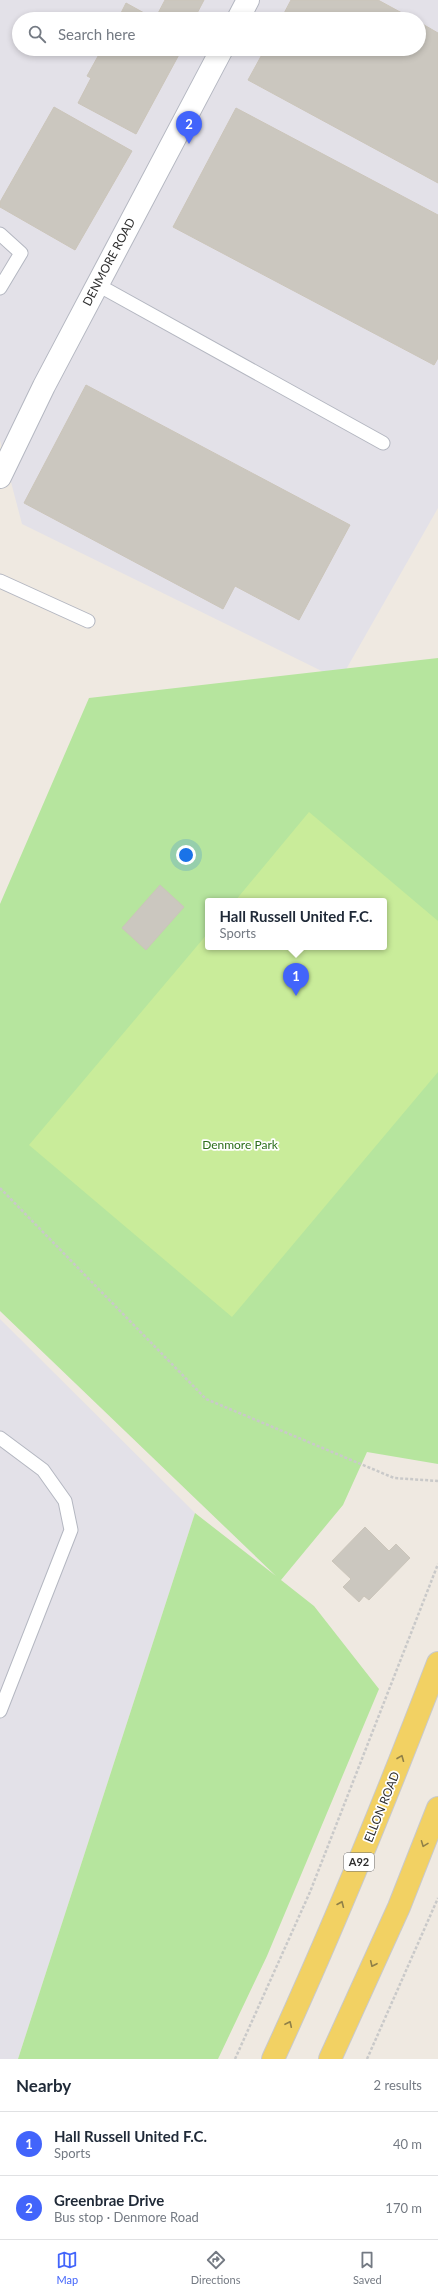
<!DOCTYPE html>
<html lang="en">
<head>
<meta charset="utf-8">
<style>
  body { margin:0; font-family:Lato,sans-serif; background:#f6f6f7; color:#1f2937 }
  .you { position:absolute; left:186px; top:855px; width:14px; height:14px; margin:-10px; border:3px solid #fff; border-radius:50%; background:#1a73e8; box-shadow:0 0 0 6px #1a73e833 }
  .badge { display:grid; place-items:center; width:26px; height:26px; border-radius:50%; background:#4264fb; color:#fff; font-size:13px; font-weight:700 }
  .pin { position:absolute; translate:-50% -33px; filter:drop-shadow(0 1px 2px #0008) }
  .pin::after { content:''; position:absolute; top:21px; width:14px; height:12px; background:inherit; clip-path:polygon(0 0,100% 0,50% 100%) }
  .popup { position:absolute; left:205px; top:898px; width:182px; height:52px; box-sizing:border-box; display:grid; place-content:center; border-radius:4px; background:#fff; filter:drop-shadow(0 1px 3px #0005); font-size:13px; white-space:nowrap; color:#747a83 }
  .popup b { font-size:15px; color:#1f2937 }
  .popup::after { content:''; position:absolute; left:50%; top:100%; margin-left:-8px; border:8px solid transparent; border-top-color:#fff }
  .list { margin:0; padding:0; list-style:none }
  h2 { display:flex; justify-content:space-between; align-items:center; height:52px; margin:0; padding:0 16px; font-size:17px }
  h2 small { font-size:13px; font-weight:400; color:#747a83 }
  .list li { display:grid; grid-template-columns:26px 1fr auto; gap:12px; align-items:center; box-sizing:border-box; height:64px; padding:0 16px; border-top:1px solid #e0e1e3 }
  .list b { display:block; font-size:15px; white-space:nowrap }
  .list p { margin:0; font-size:13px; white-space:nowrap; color:#747a83 }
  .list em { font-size:13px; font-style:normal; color:#747a83 }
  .icon { flex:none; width:22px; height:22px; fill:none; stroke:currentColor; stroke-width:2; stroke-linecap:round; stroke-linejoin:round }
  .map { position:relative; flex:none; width:438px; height:2059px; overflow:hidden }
  .search { position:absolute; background:#fff; box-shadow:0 2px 6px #0003; left:12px; right:12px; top:12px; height:44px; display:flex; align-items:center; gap:10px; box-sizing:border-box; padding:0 14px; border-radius:22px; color:#747a83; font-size:15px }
  .sheet { height:180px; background:#fff }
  nav { display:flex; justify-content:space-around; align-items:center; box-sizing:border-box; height:56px; border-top:1px solid #e0e1e3; background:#fff; font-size:11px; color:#747a83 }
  nav a { display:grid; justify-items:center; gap:2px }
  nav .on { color:#4264fb }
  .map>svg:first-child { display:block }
</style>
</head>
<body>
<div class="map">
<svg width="438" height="2059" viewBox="0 0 438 2059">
  <rect width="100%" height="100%" fill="#efe9e1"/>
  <!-- industrial -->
  <g fill="#e3e1e8" fill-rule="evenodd">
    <path d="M 0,0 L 438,0 L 438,508 L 340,680 L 22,524 L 0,440 ZM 19,19 L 419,19 L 419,49 L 19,49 Z"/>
    <path d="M 0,1319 L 195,1513 L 18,2059 L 0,2059 Z"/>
  </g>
  <!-- green -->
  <path fill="#b6e59e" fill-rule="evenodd" d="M 438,658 L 438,1464 L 367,1452 L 343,1505 L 281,1580 L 314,1606 L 379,1689 L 267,1956 L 218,2059 L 18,2059 L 195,1513 L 276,1576 L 0,1311 L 0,904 L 89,698 ZM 208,901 L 384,901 L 384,947 L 208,947 Z"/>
  <!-- pitch -->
  <path fill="#c9ec9a" d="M 309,812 L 438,921 L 438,1072 L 232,1317 L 29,1145 L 208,933 L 208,947 L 384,947 L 384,901 L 235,901 Z"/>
  <!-- building -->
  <g fill="#cbc7bf" stroke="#cbc5ba">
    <path d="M 165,0 L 204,0 L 194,19 L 155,19 Z"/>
    <path d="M 291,0 L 378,0 L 413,19 L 281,19 Z"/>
    <path d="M 126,3 L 155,19 L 118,19 Z"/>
    <path d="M 419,22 L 438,33 L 438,183 L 248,80 L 265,49 L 419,49 Z"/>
    <path d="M 102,49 L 182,49 L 136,134 L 78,103 L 91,78 L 87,76 Z"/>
    <path d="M 54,107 L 132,151 L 75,250 L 0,207 L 0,202 Z"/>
    <path d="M 236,108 L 438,215 L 438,358 L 434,365 L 173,227 Z"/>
    <path d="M 86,385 L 350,525 L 299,620 L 235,586 L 223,609 L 24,503 Z"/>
    <path d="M 160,885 L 184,907 L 146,950 L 122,928 Z"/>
    <path d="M 365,1527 L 389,1551 L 396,1544 L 410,1558 L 369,1600 L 364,1596 L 359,1602 L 343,1587 L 351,1579 L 332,1561 Z"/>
  </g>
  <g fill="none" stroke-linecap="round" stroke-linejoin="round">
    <defs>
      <g id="lane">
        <path d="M 0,234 L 21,253 L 0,288"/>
        <path d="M 98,285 L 383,443"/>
        <path d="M 0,581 L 88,621"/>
        <path d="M 0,1438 L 43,1470 L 65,1501 L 71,1530 L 0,1711"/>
      </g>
      <g id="secondary">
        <path d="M 238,19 L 248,0"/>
        <path d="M 0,477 L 44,386 L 222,49"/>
      </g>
      <g id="primary">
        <path d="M 273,2059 C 333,1929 387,1796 438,1663"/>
        <path d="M 330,2059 L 399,1907 L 438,1808"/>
      </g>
    </defs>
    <!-- lane casing -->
    <use href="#lane" stroke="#b4b7c1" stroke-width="15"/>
    <!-- secondary casing -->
    <use href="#secondary" stroke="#b4b7c1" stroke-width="24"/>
    <!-- primary casing -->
    <use href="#primary" stroke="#c9c9c9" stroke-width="24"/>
    <!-- path -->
    <g stroke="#c9c9c9" stroke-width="2.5" stroke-dasharray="3 2" stroke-linecap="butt">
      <path d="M 0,1188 L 206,1399 L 394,1478 L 438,1481"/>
      <path d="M 235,2059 L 310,1892 L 438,1564"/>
      <path d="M 367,2059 L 438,1898"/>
    </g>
    <!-- lane -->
    <use href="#lane" stroke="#fff" stroke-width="13"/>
    <!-- secondary -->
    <use href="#secondary" stroke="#fff" stroke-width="22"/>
    <!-- primary -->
    <use href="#primary" stroke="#f2d163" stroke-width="22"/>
  </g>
  <!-- one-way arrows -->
  <defs><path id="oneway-chevron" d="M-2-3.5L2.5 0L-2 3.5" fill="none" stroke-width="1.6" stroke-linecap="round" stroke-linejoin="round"/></defs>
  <g stroke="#908048">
    <use href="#oneway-chevron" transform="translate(401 1758) rotate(-68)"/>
    <use href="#oneway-chevron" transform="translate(424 1844) rotate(111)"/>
    <use href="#oneway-chevron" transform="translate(341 1904) rotate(-67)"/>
    <use href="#oneway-chevron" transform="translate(373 1964) rotate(115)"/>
    <use href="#oneway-chevron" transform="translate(289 2024) rotate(-65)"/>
  </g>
  <g text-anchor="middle" stroke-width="3.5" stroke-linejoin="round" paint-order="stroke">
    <!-- shield labels -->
    <rect fill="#fff" stroke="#6d6d6d" stroke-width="1" x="344" y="1853" width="30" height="18" rx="3"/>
    <g font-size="11" font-weight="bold" fill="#2e2e2e">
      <text x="359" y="1866">A92</text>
    </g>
    <!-- street labels -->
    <g font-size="12" fill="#2e2e2e" stroke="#fff">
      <text transform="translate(109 262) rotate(-62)" y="4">DENMORE ROAD</text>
      <text transform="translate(382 1807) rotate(-68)" y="4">ELLON ROAD</text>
    </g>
    <!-- park labels -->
    <g font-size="12" fill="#2c6e1b" stroke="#fff">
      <text x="240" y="1149">Denmore Park</text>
    </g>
  </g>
</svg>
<div class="you"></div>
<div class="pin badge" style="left:296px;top:996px">1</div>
<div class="popup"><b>Hall Russell United F.C.</b>Sports</div>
<div class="pin badge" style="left:189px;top:144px">2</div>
<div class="search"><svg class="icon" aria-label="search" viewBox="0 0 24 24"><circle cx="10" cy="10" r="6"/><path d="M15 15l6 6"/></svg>Search here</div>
</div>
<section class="sheet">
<h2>Nearby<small>2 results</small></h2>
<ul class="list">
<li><span class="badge">1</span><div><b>Hall Russell United F.C.</b><p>Sports</p></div><em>40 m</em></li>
<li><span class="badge">2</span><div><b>Greenbrae Drive</b><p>Bus stop · Denmore Road</p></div><em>170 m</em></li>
</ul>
</section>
<nav>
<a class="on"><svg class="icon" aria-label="map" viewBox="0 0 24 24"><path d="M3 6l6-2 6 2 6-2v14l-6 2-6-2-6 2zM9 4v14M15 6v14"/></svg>Map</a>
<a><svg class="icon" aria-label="directions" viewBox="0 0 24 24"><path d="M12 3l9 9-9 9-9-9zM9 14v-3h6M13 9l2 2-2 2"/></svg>Directions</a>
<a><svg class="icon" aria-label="saved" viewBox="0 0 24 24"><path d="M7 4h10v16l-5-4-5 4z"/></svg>Saved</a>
</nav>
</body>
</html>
